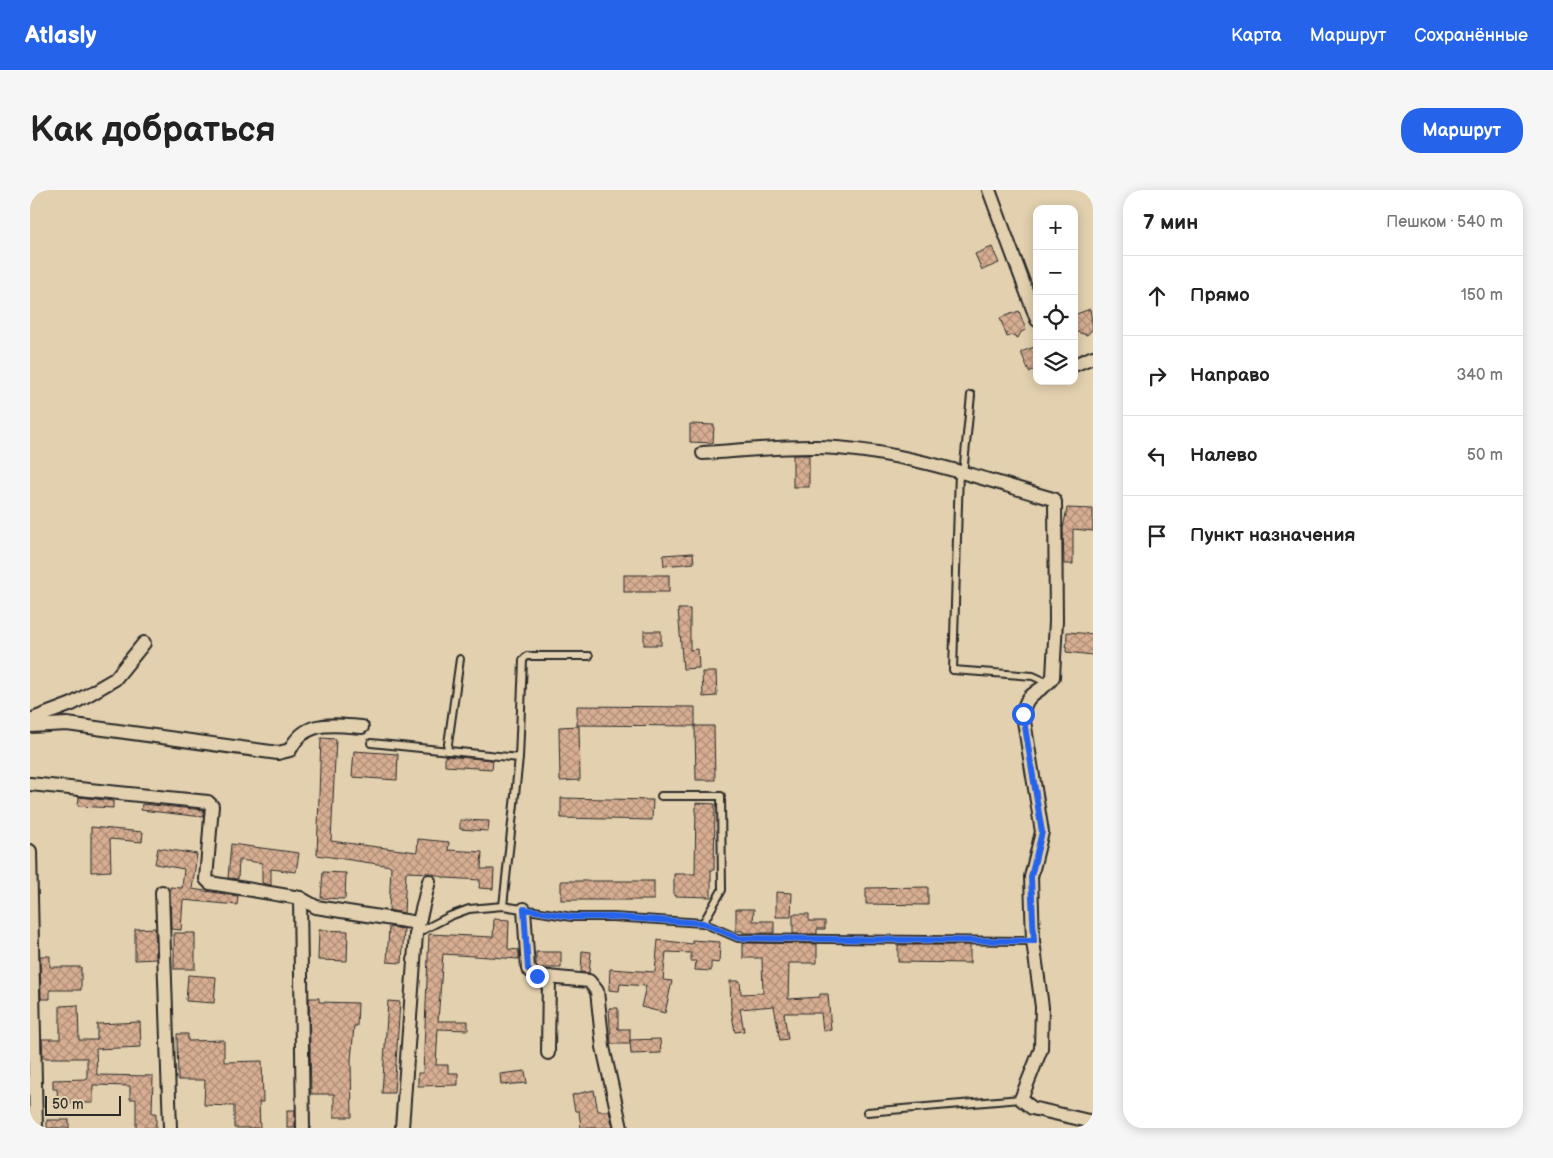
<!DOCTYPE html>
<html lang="ru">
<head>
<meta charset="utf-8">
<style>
  body { margin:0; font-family:"Balsamiq Sans",sans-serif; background:#f6f6f6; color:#222 }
  .controls { position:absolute; right:15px; top:15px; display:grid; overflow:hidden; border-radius:10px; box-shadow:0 2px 12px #0003 }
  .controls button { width:45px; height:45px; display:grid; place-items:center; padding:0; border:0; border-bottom:1px solid #e0e0e0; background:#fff; color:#222; font:25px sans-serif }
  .scale { position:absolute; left:15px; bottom:12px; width:76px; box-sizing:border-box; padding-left:5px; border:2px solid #2b2b2b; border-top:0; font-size:14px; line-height:18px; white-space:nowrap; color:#2b2b2b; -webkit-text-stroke:4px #e2d0ae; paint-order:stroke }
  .stop { position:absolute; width:15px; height:15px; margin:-11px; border:4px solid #2563eb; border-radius:50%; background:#fff }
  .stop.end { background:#2563eb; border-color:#fff; box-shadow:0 1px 5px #0008 }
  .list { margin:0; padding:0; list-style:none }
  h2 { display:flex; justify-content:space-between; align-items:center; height:65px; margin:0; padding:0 20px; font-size:21px }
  h2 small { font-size:16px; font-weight:400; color:#767676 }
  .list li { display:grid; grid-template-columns:32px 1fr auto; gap:15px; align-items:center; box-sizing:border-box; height:80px; padding:0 20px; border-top:1px solid #e0e0e0 }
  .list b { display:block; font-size:19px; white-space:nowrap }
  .list em { font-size:16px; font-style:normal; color:#767676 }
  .icon { flex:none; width:28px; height:28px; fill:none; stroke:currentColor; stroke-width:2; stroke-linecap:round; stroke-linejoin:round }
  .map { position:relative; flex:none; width:1063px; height:938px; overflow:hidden; border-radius:20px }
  header { display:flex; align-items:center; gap:30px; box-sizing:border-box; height:70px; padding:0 25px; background:#2563eb; color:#fff }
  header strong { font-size:24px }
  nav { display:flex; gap:28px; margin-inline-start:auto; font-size:18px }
  .intro { display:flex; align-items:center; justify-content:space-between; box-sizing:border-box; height:120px; padding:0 30px }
  h1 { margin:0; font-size:35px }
  .button { padding:12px 22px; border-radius:20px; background:#2563eb; color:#fff; font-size:18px; font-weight:700 }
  main { display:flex; gap:30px; padding:0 30px }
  aside { flex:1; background:#fff; border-radius:20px; box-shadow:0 2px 12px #0003 }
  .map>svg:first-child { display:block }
</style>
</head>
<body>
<header>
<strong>Atlasly</strong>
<nav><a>Карта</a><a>Маршрут</a><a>Сохранённые</a></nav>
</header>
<div class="intro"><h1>Как добраться</h1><a class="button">Маршрут</a></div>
<main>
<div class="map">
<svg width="1063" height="938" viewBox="0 0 1063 938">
  <defs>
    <pattern id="building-cross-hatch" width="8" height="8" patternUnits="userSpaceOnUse" patternTransform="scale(1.25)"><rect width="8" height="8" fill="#d7ae92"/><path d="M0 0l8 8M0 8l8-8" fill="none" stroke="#af8e77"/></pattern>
  </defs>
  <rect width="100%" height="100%" fill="#e2d0ae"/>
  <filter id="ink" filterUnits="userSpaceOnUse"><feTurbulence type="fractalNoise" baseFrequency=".02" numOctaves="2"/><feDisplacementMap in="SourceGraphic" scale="10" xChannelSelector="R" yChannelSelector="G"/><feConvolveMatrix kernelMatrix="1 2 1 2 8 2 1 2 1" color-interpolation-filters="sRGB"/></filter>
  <g filter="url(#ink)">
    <!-- building -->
    <g fill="url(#building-cross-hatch)" stroke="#2b2b2b">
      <path d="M 962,57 L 969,73 L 952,80 L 945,64 Z"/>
      <path d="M 1060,119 L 1063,139 L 1057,145 L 1044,141 L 1044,125 Z"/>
      <path d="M 989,121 L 996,140 L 991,142 L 988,148 L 983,145 L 977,147 L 970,128 Z"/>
      <path d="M 1007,156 L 1007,178 L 999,182 L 991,162 Z"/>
      <path d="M 660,234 L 684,235 L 683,253 L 660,252 Z"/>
      <rect x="763" y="265" width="16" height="32"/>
      <path d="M 1037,318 L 1063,319 L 1063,341 L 1043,339 L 1043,374 L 1034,374 L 1033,339 Z"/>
      <path d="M 663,363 L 664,373 L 634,376 L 633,365 Z"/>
      <rect x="594" y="385" width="45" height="17"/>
      <path d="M 648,419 L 660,419 L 660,460 L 668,459 L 669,478 L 653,479 Z"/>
      <rect x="614" y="441" width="17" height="14"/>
      <path d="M 1037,442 L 1063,444 L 1063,465 L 1036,462 Z"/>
      <path d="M 672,482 L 686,482 L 687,506 L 673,507 Z"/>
      <path d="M 547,516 L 665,517 L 665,536 L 547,535 Z"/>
      <path d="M 549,536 L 550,590 L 530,591 L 529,537 Z"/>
      <path d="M 665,536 L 684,536 L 685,590 L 666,590 Z"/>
      <path d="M 291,548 L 306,549 L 301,651 L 387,662 L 388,649 L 419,652 L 418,660 L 452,662 L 451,679 L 464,679 L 463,699 L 449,698 L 450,690 L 416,688 L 400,683 L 376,682 L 374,723 L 359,720 L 361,676 L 287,665 Z"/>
      <path d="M 324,561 L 368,564 L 367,590 L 322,587 Z"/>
      <path d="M 415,566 L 463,570 L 462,579 L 415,576 Z"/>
      <path d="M 49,607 L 83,611 L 83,618 L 48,616 Z"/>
      <path d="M 531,608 L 623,610 L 622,630 L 531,628 Z"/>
      <path d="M 666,613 L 685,614 L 684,680 L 681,680 L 681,707 L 644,706 L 644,684 L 665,684 Z"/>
      <path d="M 112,614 L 174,620 L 173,627 L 111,620 Z"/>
      <path d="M 430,630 L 459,631 L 458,641 L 430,639 Z"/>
      <path d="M 61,637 L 113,642 L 112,652 L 80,649 L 81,681 L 61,682 Z"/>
      <path d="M 201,654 L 269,663 L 266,682 L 241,679 L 241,695 L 232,693 L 232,673 L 209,670 L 208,689 L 198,688 Z"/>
      <path d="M 128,658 L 167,664 L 162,699 L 208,706 L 207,715 L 153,710 L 151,740 L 141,739 L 140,697 L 152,698 L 154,679 L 125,674 Z"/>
      <path d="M 293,682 L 316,683 L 315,709 L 291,708 Z"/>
      <rect x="531" y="691" width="93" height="19"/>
      <path d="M 898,697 L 898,715 L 836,714 L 836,698 Z"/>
      <path d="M 746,702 L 762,703 L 761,727 L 746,727 Z"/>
      <path d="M 706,719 L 724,719 L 723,731 L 744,731 L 744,743 L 713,743 L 713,741 L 706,741 Z"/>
      <path d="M 763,724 L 779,724 L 779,731 L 795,731 L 795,739 L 787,739 L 787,744 L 763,744 Z"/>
      <path d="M 464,729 L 479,730 L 478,759 L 489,760 L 489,769 L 413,764 L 408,831 L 438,831 L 438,840 L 408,839 L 406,875 L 418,875 L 418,883 L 428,883 L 428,895 L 388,896 L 388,883 L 393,883 L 399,744 L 463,747 Z"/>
      <path d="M 359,737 L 374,739 L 372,773 L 357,772 Z"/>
      <path d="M 125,738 L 126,769 L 105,770 L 105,739 Z"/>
      <path d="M 289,740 L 318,741 L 317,771 L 288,770 Z"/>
      <rect x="144" y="743" width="21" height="36"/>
      <path d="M 628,750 L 662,754 L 662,750 L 690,752 L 689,773 L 681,772 L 681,781 L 665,780 L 666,771 L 661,771 L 661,763 L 636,762 L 633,790 L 642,791 L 635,823 L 611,817 L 616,796 L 590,794 L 589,801 L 579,800 L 580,779 L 625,782 Z"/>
      <path d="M 713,753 L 787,754 L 787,773 L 759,773 L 758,809 L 790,807 L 790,804 L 798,804 L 801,840 L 793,841 L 791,823 L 754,823 L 758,849 L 750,850 L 744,816 L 710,819 L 714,841 L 705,842 L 701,819 L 700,791 L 710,791 L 711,804 L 733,803 L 732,768 L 713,768 Z"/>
      <path d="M 868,755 L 940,755 L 940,773 L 868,772 Z"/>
      <path d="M 552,761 L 561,762 L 559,783 L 551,782 Z"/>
      <path d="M 506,762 L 531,762 L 531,778 L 509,778 L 506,775 Z"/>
      <path d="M 10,766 L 20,766 L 20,777 L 51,777 L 51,800 L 20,800 L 20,809 L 11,809 Z"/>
      <path d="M 158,785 L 186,787 L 184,813 L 156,811 Z"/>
      <path d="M 279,808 L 289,808 L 289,812 L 328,813 L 327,836 L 324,836 L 321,871 L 322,927 L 304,927 L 304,904 L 281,904 Z"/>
      <path d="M 358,811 L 370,812 L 364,903 L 352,903 Z"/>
      <path d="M 48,815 L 49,850 L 67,850 L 67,834 L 110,832 L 111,857 L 66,859 L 67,885 L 123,886 L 122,923 L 126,923 L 126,938 L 106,938 L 106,909 L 100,909 L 100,896 L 63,895 L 63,913 L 28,913 L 27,899 L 23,899 L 23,890 L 57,889 L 57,868 L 13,868 L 12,849 L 30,849 L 30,816 Z"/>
      <path d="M 579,818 L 588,818 L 588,839 L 600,839 L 600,854 L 581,854 Z"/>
      <path d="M 147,844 L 158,844 L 158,851 L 194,850 L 194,872 L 232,871 L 233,912 L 229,912 L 230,938 L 204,938 L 204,916 L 174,915 L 175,890 L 148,890 Z"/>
      <path d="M 630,849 L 631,863 L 601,864 L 600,850 Z"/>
      <path d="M 495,881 L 497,893 L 471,895 L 470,884 Z"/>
      <path d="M 564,900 L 568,921 L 579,921 L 583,938 L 551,938 L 549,921 L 545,921 L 542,905 Z"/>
      <rect x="257" y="920" width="8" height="18"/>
      <rect x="17" y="930" width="22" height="8"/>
    </g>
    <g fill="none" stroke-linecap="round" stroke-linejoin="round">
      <defs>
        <g id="service">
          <path d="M 929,282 L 923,480 L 1003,486 L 1018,493"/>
          <path d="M 933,284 L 941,205"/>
          <path d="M 341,553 L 489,568 L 473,716"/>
          <path d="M 417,561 L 430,469"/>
          <path d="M 489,568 L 493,470 L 497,466 L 559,466"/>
          <path d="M 631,606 L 691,606 L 692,700 L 673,733"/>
          <path d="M 387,743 L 420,726 L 439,719 L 473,716 L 542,727 L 583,727 L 673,733 L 708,748 L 1003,751"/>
          <path d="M 837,922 L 991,909"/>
        </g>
        <g id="minor">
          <path d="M 959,0 L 1007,130"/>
          <path d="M 1044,175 L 1063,167"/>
          <path d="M 673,263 C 711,261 749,256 787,257 C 867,259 947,287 1023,309 L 1025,312 L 1026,431 L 1023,487 C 1013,503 995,500 993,525 L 1012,642 L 1001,687 L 1003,751 L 1012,817 L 1011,859 L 991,909 L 1002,918 L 1063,932"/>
          <path d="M 0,530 L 42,514 L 85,489 L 114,453"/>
          <path d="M 0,536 L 37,534 L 248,563 L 260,560 C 275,529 303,535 332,537"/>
          <path d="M 0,594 L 178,612 L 182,616 L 176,689 L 180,693 L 270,708 L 286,717 L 388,733"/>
          <path d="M 0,661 L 6,938"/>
          <path d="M 132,702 L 140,938"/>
          <path d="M 270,708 L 273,938"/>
          <path d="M 494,719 L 498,779 L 507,786 L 559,791 L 567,801 L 573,857 L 591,938"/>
          <path d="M 518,863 L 519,787"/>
          <path d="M 372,938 L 386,744 L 399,691"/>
        </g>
      </defs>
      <!-- service casing -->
      <use href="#service" stroke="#2b2b2b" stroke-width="10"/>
      <!-- minor casing -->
      <use href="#minor" stroke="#2b2b2b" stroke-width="16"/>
      <!-- service -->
      <use href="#service" stroke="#e2d0ae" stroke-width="6"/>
      <!-- minor -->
      <use href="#minor" stroke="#e2d0ae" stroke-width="12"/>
    </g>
  </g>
  <g fill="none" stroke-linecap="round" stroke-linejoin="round" filter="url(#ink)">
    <!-- route -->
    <path stroke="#2563eb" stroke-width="6" d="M 507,786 L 498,779 L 494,719 L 542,727 L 583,727 L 673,733 L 708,748 L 1004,751 L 1001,687 L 1012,642 L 993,524"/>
  </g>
</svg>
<div class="controls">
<button>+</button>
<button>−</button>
<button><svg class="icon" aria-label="locate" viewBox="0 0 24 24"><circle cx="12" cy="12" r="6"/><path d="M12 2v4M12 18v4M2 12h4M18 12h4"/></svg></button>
<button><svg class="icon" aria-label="layers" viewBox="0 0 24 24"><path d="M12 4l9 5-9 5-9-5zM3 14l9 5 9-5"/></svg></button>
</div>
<div class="scale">50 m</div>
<div class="stop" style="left:993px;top:524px"></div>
<div class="stop end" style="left:507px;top:786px"></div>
</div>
<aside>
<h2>7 мин<small>Пешком · 540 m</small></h2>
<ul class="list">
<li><svg class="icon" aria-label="ahead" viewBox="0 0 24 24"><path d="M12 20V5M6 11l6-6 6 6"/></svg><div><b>Прямо</b></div><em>150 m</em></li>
<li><svg class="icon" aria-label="right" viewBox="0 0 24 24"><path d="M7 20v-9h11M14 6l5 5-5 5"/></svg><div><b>Направо</b></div><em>340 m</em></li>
<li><svg class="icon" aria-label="left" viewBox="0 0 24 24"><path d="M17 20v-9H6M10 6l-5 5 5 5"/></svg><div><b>Налево</b></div><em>50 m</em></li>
<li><svg class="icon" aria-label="arrive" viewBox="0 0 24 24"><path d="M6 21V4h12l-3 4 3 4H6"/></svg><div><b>Пункт назначения</b></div></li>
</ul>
</aside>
</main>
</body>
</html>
